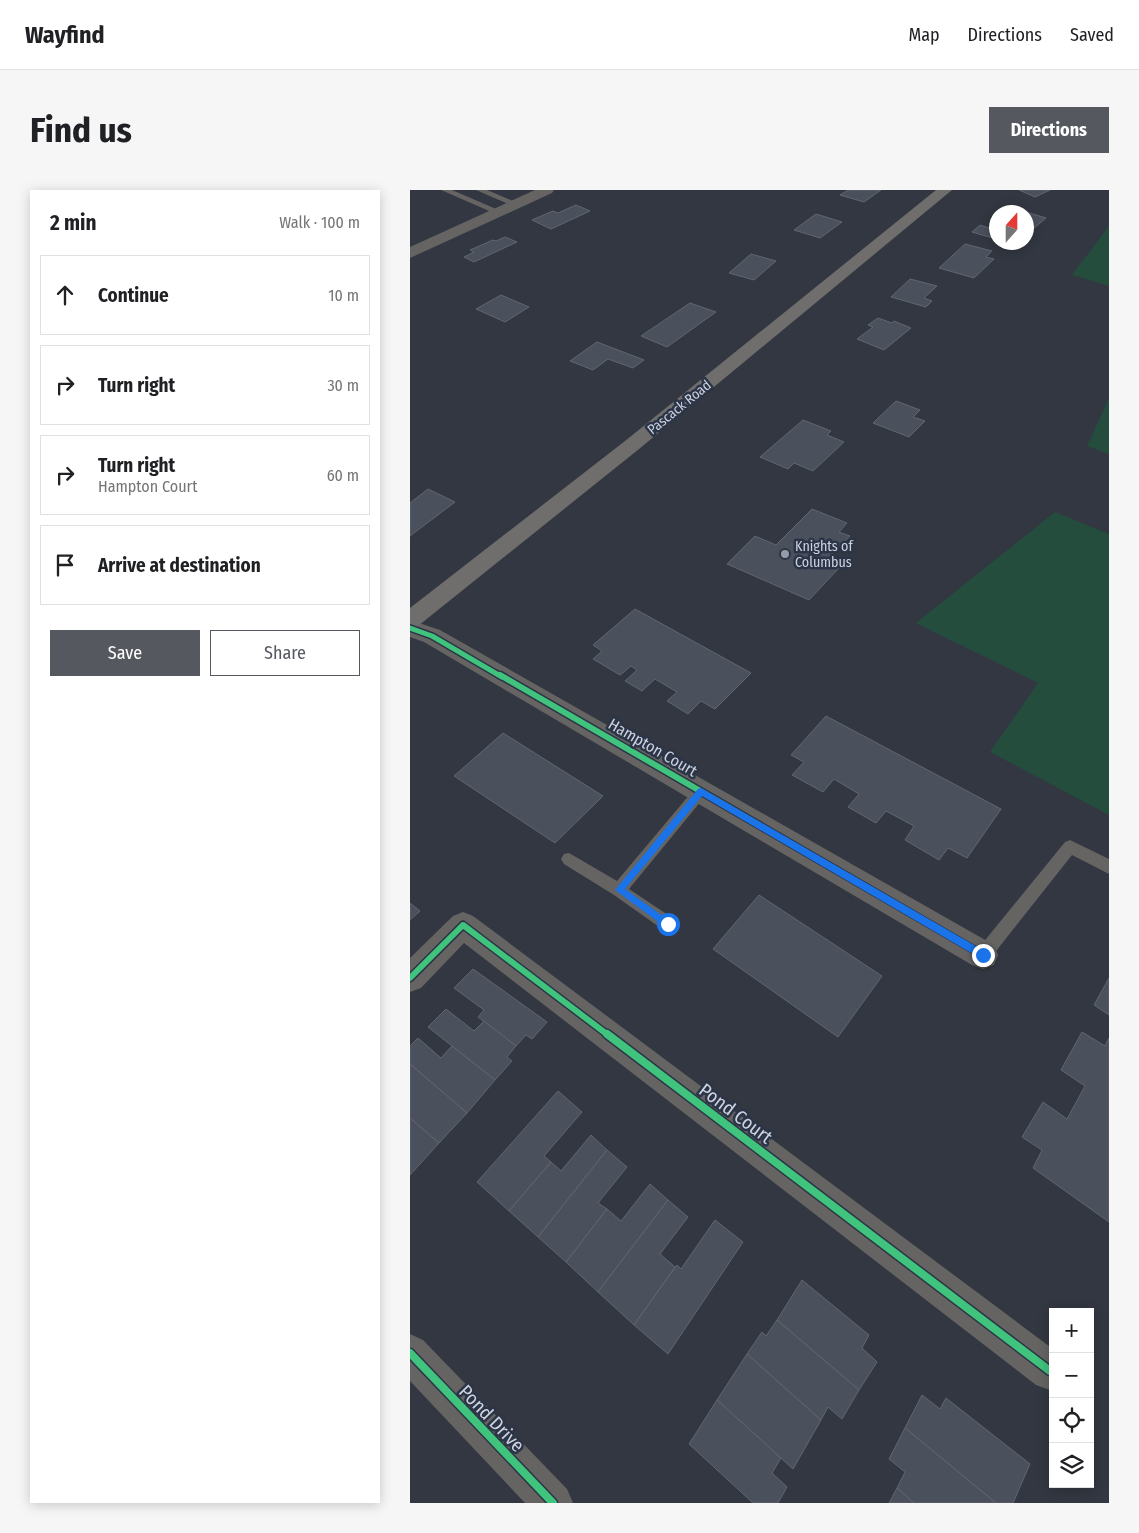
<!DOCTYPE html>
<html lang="en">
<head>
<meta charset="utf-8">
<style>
  body { margin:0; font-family:"Fira Sans Condensed",sans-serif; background:#f6f6f6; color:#202124 }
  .controls { position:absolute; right:15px; bottom:15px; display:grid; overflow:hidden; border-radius:0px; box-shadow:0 2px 12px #0003 }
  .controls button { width:45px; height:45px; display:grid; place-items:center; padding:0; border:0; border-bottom:1px solid #e0e0e0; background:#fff; color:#202124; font:25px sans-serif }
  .compass { position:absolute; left:579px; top:15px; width:45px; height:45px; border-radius:50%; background:#fff; box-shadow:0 2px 12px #0003; rotate:21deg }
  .stop { position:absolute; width:15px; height:15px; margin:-11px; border:4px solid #1a73e8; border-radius:50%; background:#fff }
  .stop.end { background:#1a73e8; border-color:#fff; box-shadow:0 1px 5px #0008 }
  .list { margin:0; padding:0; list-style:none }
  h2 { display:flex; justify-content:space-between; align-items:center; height:65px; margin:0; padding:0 20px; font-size:21px }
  h2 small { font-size:16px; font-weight:400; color:#757577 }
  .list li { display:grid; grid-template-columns:32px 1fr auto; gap:15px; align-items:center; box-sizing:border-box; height:80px; margin:0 10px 10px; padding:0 10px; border:1px solid #e0e0e0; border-radius:0px }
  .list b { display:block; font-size:19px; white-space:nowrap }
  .list p { margin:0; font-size:16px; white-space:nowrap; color:#757577 }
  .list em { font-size:16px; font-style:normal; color:#757577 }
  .actions { display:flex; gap:10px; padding:15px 20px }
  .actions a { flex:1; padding:11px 0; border:1px solid #55585f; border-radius:0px; text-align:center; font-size:18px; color:#55585f }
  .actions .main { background:#55585f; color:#fff }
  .icon { flex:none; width:28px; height:28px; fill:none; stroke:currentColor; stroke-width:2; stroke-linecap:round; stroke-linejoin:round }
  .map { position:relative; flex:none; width:699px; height:1313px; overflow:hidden; border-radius:0px }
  header { display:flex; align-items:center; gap:30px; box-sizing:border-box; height:70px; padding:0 25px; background:#fff; border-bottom:1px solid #e0e0e0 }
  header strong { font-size:24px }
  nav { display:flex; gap:28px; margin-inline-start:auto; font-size:18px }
  .intro { display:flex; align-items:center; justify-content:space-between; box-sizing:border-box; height:120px; padding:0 30px }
  h1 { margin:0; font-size:35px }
  .button { padding:12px 22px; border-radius:0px; background:#55585f; color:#fff; font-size:18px; font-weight:700 }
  main { display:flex; gap:30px; padding:0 30px }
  aside { flex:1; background:#fff; border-radius:0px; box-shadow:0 2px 12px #0003 }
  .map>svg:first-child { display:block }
</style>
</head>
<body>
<header>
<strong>Wayfind</strong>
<nav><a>Map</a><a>Directions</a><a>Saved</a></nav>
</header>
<div class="intro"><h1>Find us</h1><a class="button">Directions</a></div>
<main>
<aside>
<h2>2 min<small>Walk · 100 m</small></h2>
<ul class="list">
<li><svg class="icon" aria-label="ahead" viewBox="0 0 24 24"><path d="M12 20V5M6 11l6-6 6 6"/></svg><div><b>Continue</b></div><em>10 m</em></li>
<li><svg class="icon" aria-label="right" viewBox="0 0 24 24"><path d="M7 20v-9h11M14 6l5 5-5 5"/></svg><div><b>Turn right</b></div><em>30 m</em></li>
<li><svg class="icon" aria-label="right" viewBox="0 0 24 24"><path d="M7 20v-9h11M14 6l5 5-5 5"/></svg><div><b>Turn right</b><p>Hampton Court</p></div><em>60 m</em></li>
<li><svg class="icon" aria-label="arrive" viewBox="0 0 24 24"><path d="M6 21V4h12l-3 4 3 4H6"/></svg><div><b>Arrive at destination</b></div></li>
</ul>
<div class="actions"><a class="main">Save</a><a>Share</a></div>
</aside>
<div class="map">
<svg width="699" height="1313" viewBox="0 0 699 1313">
  <rect width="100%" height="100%" fill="#323741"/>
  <!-- green -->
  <g fill="#244d3d">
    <path d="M 699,36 L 699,96 L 662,85 Z"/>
    <path d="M 699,208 L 699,264 L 677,256 Z"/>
    <path d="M 645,322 L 699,344 L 699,625 L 580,562 L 628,493 L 506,433 Z"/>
  </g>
  <!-- building -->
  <g fill="#4a505c" stroke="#61666f">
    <path d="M 438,0 L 471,0 L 454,12 L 430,5 Z"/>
    <path d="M 609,0 L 640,0 L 625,7 Z"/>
    <path d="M 166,15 L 180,21 L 141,39 L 122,30 L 143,21 L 148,23 Z"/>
    <path d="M 615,22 L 616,22 L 636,28 L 616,45 L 616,22 Z"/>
    <path d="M 406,24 L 432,32 L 410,48 L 384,40 Z"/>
    <path d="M 570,35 L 585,40 L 586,38 L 586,49 L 562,42 Z"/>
    <path d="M 95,47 L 107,52 L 64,72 L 54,67 L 64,62 L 60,60 L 83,50 L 86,51 Z"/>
    <path d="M 555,54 L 582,61 L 576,67 L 584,69 L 564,88 L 529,78 Z"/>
    <path d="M 341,64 L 366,71 L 344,90 L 319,83 Z"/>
    <path d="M 500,89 L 527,96 L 514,108 L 522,111 L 516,117 L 481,107 Z"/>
    <path d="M 91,105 L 119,117 L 95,132 L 66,119 Z"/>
    <path d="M 280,113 L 306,122 L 257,157 L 231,146 Z"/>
    <path d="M 468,128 L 482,133 L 484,131 L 501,138 L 474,160 L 447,149 L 463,137 L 458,135 Z"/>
    <path d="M 187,152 L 234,170 L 223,178 L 198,169 L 183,180 L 160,171 Z"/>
    <path d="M 486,211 L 510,220 L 503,227 L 515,231 L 499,247 L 463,233 Z"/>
    <path d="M 393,230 L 421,241 L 417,245 L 434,252 L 403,281 L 384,273 L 378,279 L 350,267 Z"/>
    <path d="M 18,299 L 45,312 L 0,346 L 0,313 Z"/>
    <path d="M 402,319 L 437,333 L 429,342 L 440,346 L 415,372 L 429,378 L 399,410 L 317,374 L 345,346 L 366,355 Z"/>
    <path d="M 225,419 L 341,483 L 305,519 L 291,511 L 278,524 L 257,511 L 267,502 L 245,489 L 232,501 L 215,491 L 227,480 L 221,476 L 210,485 L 183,469 L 192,461 L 183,455 Z"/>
    <path d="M 416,526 L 591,619 L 557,668 L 538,658 L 529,670 L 495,650 L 504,636 L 476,621 L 466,633 L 438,617 L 449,604 L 424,589 L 413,602 L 382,585 L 394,572 L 381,565 Z"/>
    <path d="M 93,543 L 193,606 L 145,653 L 44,586 Z"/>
    <path d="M 349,705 L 472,786 L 428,847 L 303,759 Z"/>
    <path d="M 0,713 L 10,721 L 0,730 Z"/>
    <path d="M 63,779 L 137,832 L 122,849 L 116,845 L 106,856 L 68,827 L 74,820 L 44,798 Z"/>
    <path d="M 699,788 L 699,825 L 684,815 Z"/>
    <path d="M 36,819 L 64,841 L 74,831 L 106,856 L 97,867 L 102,871 L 85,890 L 18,837 Z"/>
    <path d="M 672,842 L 695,856 L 699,848 L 699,1032 L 623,978 L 632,960 L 612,947 L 633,912 L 657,929 L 675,896 L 651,880 Z"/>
    <path d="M 8,848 L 31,868 L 42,856 L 85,890 L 57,923 L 0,874 L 0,856 Z"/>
    <path d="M 0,874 L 57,923 L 29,953 L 0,928 Z"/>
    <path d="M 148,901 L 172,922 L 134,966 L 141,972 L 99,1021 L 67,992 Z"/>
    <path d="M 0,928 L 29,953 L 0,985 Z"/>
    <path d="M 181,945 L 197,960 L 128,1047 L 99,1021 L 141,972 L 151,981 Z"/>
    <path d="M 197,960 L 217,977 L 188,1013 L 197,1019 L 156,1072 L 128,1047 Z"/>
    <path d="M 240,994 L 258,1010 L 188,1102 L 156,1072 L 197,1019 L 211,1031 Z"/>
    <path d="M 258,1010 L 278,1027 L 250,1064 L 265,1077 L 224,1135 L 188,1102 Z"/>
    <path d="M 305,1030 L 333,1052 L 258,1164 L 224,1135 L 267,1075 L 271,1079 Z"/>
    <path d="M 392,1090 L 459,1145 L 452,1158 L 467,1172 L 449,1200 L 367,1130 Z"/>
    <path d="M 367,1130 L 449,1200 L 432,1229 L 418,1217 L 411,1230 L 337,1164 L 352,1142 L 356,1146 Z"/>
    <path d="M 337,1164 L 411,1230 L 383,1279 L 307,1210 Z"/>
    <path d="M 512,1205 L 530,1219 L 536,1208 L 620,1274 L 603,1313 L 586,1313 L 495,1238 Z"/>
    <path d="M 307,1210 L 371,1268 L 362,1283 L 377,1297 L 368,1313 L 343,1313 L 279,1254 Z"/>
    <path d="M 495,1238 L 586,1313 L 504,1313 L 487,1298 L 495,1282 L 479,1269 Z"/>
    <path d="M 487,1298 L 504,1313 L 479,1313 Z"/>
  </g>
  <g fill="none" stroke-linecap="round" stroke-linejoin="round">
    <!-- lane -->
    <g fill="#656463" fill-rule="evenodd">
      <path d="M 31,0 L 42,0 L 93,22 L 86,24 Z"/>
      <path d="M 66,0 L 77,0 L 110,14 L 103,16 Z"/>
      <path d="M 291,595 L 296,597 L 298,601 L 296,605 L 219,699 L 264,729 L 266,734 L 264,739 L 258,741 L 252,739 L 204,705 L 154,674 L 151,669 L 154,664 L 159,663 L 207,691 L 286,597 Z"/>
      <path d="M 660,650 L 699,669 L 699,684 L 662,665 L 579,770 L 573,772 L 567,770 L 565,765 L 567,760 L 655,652 Z"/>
    </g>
    <!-- street -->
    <g fill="#656463" fill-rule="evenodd">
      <path d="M 125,0 L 144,0 L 142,3 L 0,68 L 0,57 Z"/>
      <path d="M 0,430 L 30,440 L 584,755 L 588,765 L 584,775 L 573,779 L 562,775 L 14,452 L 0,447 Z"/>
      <path d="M 53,722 L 63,726 L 643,1159 L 643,1199 L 640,1200 L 626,1195 L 54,753 L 11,798 L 0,802 L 0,768 L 43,726 Z"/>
      <path d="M 0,1144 L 13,1150 L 157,1299 L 163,1313 L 115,1313 L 0,1191 Z"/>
    </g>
    <!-- secondary -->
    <path fill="#706e6c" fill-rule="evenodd" d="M 526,0 L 542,0 L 229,259 L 8,436 L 0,438 L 0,418 L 215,251 Z"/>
    <defs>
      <path id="cycleway-far2" d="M 0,438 L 22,446 L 92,487"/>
      <g id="cycleway-far1">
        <path d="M 90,485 L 573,765"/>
        <path d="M 0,788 L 53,735 L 198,845"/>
      </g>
      <g id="cycleway">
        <path d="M 197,844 L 640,1181"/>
        <path d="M 0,1163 L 143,1313"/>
      </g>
    </defs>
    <!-- cycleway-far2 casing -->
    <use href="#cycleway-far2" stroke="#2c3547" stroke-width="8"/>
    <!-- cycleway-far1 casing -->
    <use href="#cycleway-far1" stroke="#2c3547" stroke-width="9"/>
    <!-- cycleway casing -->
    <use href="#cycleway" stroke="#2c3547" stroke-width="11"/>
    <!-- cycleway-far2 -->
    <use href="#cycleway-far2" stroke="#40c37c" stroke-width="5"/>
    <!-- cycleway-far1 -->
    <use href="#cycleway-far1" stroke="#40c37c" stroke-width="6"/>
    <!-- cycleway -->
    <use href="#cycleway" stroke="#40c37c" stroke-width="8"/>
  </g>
  <!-- route -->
  <path fill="#1a73e8" d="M 291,598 L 576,762 L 576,768 L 570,768 L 292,606 L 215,699 L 261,732 L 261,737 L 255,737 L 205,700 L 288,599 Z"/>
  <!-- markers -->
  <circle fill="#969ca7" stroke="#2c3547" stroke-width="2" cx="375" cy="364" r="5"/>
  <g text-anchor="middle" stroke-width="5" stroke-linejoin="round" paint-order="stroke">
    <!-- far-street labels -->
    <g font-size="14" fill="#ccd2de" stroke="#2c3547">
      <text transform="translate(269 217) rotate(-39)" y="5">Pascack Road</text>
    </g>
    <!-- far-poi labels -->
    <g font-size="14" fill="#ccd2de" stroke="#2c3547" text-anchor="start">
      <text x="385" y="361">Knights of<tspan x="385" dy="16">Columbus</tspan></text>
    </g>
    <!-- street labels -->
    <g font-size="16" fill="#ccd2de" stroke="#2c3547">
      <text transform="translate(243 557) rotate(30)" y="6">Hampton Court</text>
    </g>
    <!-- near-street labels -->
    <g font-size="19" fill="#ccd2de" stroke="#2c3547">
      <text transform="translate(326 923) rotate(37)" y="7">Pond Court</text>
      <text transform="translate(82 1228) rotate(46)" y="7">Pond Drive</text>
    </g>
  </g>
</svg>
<div class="controls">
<button>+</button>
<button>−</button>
<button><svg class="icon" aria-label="locate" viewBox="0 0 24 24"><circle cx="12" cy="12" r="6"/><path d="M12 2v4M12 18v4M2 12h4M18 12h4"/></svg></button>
<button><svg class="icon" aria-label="layers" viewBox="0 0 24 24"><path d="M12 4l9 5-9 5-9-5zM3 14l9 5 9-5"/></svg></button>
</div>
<svg class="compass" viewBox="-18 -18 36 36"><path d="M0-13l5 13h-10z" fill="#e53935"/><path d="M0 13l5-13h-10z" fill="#757577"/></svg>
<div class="stop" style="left:258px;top:734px"></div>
<div class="stop end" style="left:573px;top:765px"></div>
</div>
</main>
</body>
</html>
